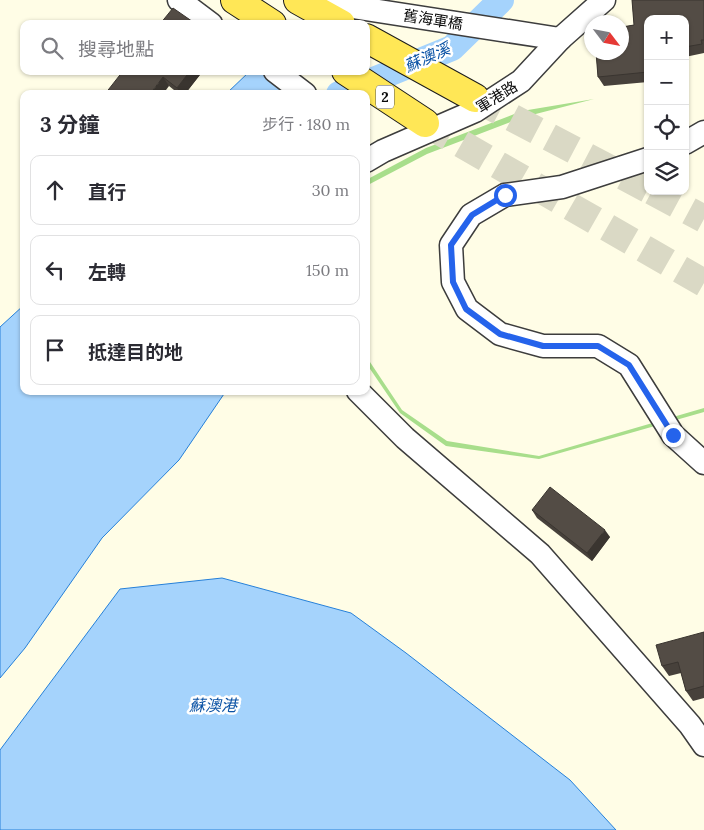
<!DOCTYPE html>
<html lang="zh-TW">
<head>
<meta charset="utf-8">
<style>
  body { margin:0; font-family:Lora,"Noto Sans TC",serif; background:#f2f2f3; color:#2b2b33 }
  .controls { position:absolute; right:15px; top:15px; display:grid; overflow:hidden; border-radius:10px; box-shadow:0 1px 4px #0004 }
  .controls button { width:45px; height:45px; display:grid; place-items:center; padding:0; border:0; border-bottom:1px solid #e1e1e2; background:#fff; color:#2b2b33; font:25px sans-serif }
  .compass { position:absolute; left:584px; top:15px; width:45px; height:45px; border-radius:50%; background:#fff; box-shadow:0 1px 4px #0004; rotate:122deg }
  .stop { position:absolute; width:15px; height:15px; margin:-11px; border:4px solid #2563eb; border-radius:50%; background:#fff }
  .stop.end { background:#2563eb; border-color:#fff; box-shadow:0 1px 5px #0008 }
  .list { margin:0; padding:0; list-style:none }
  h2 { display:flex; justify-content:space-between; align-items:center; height:65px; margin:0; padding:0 20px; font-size:21px }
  h2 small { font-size:16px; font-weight:400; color:#7c7c81 }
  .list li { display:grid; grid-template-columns:32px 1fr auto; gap:15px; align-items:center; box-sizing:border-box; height:70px; margin:0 10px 10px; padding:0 10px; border:1px solid #e1e1e2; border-radius:10px }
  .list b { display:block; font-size:19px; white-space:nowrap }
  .list em { font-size:16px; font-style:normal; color:#7c7c81 }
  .icon { flex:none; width:28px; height:28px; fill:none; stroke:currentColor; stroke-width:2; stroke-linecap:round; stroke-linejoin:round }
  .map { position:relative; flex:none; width:704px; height:830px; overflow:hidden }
  .search { position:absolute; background:#fff; box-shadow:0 1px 4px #0004; left:20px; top:20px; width:350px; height:55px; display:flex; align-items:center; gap:12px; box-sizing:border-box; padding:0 18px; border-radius:10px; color:#7c7c81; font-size:19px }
  .panel { position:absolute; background:#fff; box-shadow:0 1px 4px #0004; left:20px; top:90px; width:350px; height:305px; border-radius:10px }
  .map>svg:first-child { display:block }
</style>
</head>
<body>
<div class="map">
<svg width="704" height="830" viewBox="0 0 704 830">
  <rect width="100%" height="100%" fill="#fffde6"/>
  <!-- forest -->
  <g fill="#a8de8b">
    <path d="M 594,99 L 524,117 L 427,154 L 366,186 L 366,180 L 426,148 L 522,111 Z"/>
    <path d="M 366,356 L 402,410 L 447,441 L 539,456 L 704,408 L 704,412 L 539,459 L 446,446 L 400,413 L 366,363 Z"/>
  </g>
  <!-- water -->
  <g fill="#a5d3fc" stroke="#2680d9">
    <path d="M 250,71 L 261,71 L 288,94 L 226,94 Z"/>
    <path d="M 24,305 L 24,391 L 226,391 L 179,460 L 102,538 L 25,648 L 0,678 L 0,327 Z"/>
    <path d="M 222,578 L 351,613 L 406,653 L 570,780 L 616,830 L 0,830 L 0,750 L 120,589 Z"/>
  </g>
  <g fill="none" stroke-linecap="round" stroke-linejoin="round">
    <!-- river -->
    <path stroke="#a5d3fc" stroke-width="26" d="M 339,94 L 452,48 L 501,0"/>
    <!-- major-tunnel -->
    <g stroke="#dad9c5" stroke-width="28" stroke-dasharray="28 14" stroke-linecap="butt">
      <path d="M 475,98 L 648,189"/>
      <path d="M 425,123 L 704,283"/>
      <path d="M 652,191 L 704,219"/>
    </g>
    <defs>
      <g id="minor">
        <path d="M 179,0 L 211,24"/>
        <path d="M 307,0 L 560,39"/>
        <path d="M 275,71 L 305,94"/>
        <path d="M 685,143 L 704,132"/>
        <path d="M 648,159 L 562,187 L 505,195 L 471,215 L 451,245 L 453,282 L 467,309 L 500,334 L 543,346 L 598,346 L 629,365 L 673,435 L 704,463"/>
        <path d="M 366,161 L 383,151 L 475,111 L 521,81 L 560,39 L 604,0"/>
        <path d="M 358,391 L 405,438 L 540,554 L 690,725 L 704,745"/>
      </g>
      <g id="major">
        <path d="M 235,0 L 272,24"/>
        <path d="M 298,0 L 341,24"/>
        <path d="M 366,38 L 475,98"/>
        <path d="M 346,71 L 425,123"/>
      </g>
    </defs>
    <!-- minor casing -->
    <use href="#minor" stroke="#3d3d3d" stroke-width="25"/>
    <!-- major casing -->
    <use href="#major" stroke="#1b1b1b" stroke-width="30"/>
    <!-- minor -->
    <use href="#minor" stroke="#fff" stroke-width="22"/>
    <!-- major -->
    <use href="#major" stroke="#ffe756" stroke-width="28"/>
  </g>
  <!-- wall -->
  <g fill="#47413b">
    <path d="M 632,0 L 704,0 L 704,53 L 685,57 L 685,19 L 648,19 L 648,82 L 604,86 L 598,77 L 596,52 L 622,52 L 622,42 L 625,41 L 622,27 L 634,25 Z"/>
    <path d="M 123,71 L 203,71 L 185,94 L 179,94 L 169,86 Z"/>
    <path d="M 532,510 L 610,537 L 592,561 L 537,518 Z"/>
    <path d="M 704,632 L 704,698 L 693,701 L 686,691 L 681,673 L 669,676 L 662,666 Z"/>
  </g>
  <!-- shaded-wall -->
  <g fill="#3a3530">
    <path d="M 190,71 L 203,71 L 185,94 L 181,94 L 177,88 Z"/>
    <path d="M 163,77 L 169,86 L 163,94 L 150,94 Z"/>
    <path d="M 605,530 L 610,537 L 592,561 L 587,553 Z"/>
  </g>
  <!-- building -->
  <g fill="#534c45" stroke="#3a3530">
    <path d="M 632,0 L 704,0 L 704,40 L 701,40 L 702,44 L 685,47 L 685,19 L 648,19 L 648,72 L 598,77 L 596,52 L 622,52 L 622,42 L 625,41 L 622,27 L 634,25 Z"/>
    <path d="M 173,8 L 196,24 L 160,24 Z"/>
    <path d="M 123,71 L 190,71 L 177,88 L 163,77 L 150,94 L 105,94 Z"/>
    <path d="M 550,487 L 605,530 L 587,553 L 532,510 Z"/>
    <path d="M 704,632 L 704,686 L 686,691 L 678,662 L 662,666 L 656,645 Z"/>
  </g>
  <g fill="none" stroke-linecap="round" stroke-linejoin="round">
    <!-- route -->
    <path stroke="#2563eb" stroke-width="6" d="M 505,195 L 472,215 L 451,245 L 453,282 L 466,309 L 500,334 L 543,346 L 598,346 L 629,365 L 673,435"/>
  </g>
  <g text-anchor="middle" stroke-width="5" stroke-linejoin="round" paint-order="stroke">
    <!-- shield labels -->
    <rect fill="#fff" stroke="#545454" stroke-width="1" x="376" y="85.5" width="18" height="23" rx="4"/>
    <g font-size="14" font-weight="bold" fill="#0a0a0a">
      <text x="385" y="102">2</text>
    </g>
    <!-- street labels -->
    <g font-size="15" fill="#0a0a0a" stroke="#fff">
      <text transform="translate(433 20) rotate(9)" y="5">舊海軍橋</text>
      <text transform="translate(497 97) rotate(-32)" y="5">軍港路</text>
    </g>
    <!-- water labels -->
    <g font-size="16" font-style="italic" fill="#0a52a5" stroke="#fff">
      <text transform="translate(427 57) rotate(-24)" y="6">蘇澳溪</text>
      <text x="213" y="711">蘇澳港</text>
    </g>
  </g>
</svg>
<div class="controls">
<button>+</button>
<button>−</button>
<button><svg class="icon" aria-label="locate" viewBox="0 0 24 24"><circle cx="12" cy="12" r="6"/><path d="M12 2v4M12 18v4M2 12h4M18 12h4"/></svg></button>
<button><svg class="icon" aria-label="layers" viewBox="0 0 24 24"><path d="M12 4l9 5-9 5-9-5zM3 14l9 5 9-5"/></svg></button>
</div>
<svg class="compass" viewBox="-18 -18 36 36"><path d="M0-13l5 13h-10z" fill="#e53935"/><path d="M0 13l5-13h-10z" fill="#7c7c81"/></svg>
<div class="stop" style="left:505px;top:195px"></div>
<div class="stop end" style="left:673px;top:435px"></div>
<div class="search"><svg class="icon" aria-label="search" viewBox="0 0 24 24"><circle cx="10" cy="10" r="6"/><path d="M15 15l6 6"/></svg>搜尋地點</div>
<section class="panel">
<h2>3 分鐘<small>步行 · 180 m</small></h2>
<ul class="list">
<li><svg class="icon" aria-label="ahead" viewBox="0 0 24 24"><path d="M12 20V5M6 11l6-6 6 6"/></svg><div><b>直行</b></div><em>30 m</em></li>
<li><svg class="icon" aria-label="left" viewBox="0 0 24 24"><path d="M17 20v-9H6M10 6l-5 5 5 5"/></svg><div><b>左轉</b></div><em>150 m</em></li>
<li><svg class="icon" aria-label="arrive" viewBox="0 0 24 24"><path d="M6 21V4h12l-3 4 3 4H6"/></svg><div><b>抵達目的地</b></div></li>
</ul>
</section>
</div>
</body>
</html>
